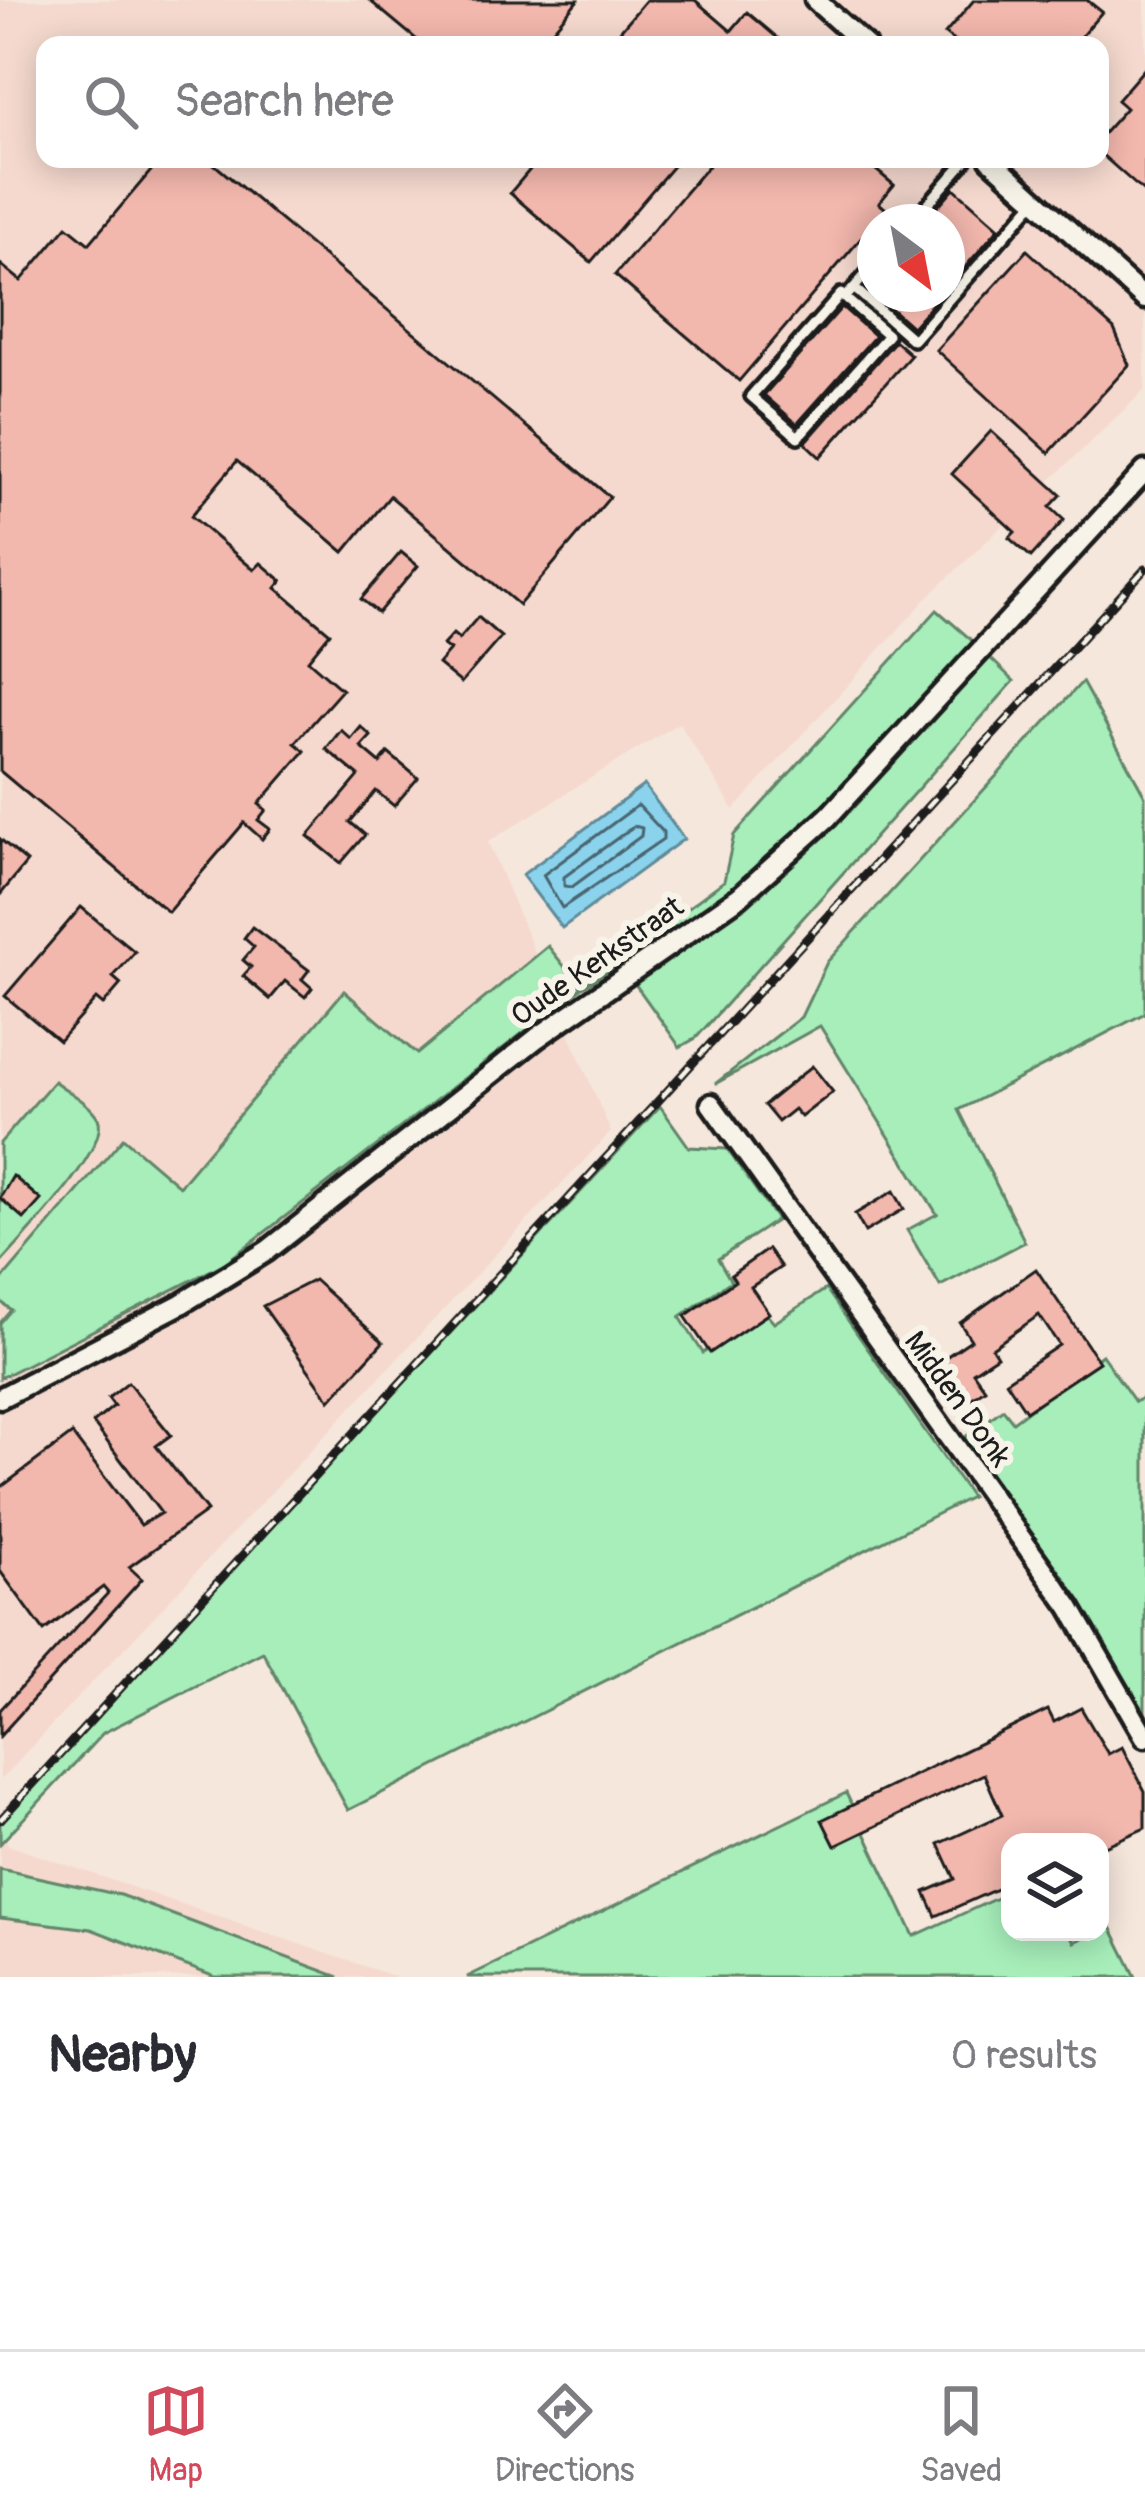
<!DOCTYPE html>
<html lang="en">
<head>
<meta charset="utf-8">
<style>
  body { margin:0; font-family:Pangolin,sans-serif; background:#f2f2f3; color:#2b2b33 }
  .controls { position:absolute; right:36px; bottom:36px; display:grid; overflow:hidden; border-radius:24px; box-shadow:0 6px 30px #0003 }
  .controls button { width:108px; height:108px; display:grid; place-items:center; padding:0; border:0; border-bottom:3px solid #e1e1e2; background:#fff; color:#2b2b33; font:60px sans-serif }
  .compass { position:absolute; left:857px; top:204px; width:108px; height:108px; border-radius:50%; background:#fff; box-shadow:0 6px 30px #0003; rotate:148deg }
  .list { margin:0; padding:0; list-style:none }
  h2 { display:flex; justify-content:space-between; align-items:center; height:156px; margin:0; padding:0 48px; font-size:51px }
  h2 small { font-size:39px; font-weight:400; color:#7c7c81 }
  .icon { flex:none; width:66px; height:66px; fill:none; stroke:currentColor; stroke-width:2; stroke-linecap:round; stroke-linejoin:round }
  .map { position:relative; flex:none; width:1145px; height:1977px; overflow:hidden }
  .search { position:absolute; background:#fff; box-shadow:0 6px 30px #0003; left:36px; right:36px; top:36px; height:132px; display:flex; align-items:center; gap:30px; box-sizing:border-box; padding:0 42px; border-radius:24px; color:#7c7c81; font-size:45px }
  .sheet { height:372px; background:#fff }
  nav { display:flex; justify-content:space-around; align-items:center; box-sizing:border-box; height:168px; border-top:3px solid #e1e1e2; background:#fff; font-size:33px; color:#7c7c81 }
  nav a { display:grid; justify-items:center; gap:6px }
  nav .on { color:#d1495b }
  .map>svg:first-child { display:block }
</style>
</head>
<body>
<div class="map">
<svg width="1145" height="1977" viewBox="0 0 1145 1977">
  <rect width="100%" height="100%" fill="#f6e7dc"/>
  <filter id="ink" filterUnits="userSpaceOnUse"><feTurbulence type="fractalNoise" baseFrequency=".00833" numOctaves="2"/><feDisplacementMap in="SourceGraphic" scale="24" xChannelSelector="R" yChannelSelector="G"/><feConvolveMatrix kernelMatrix="1 2 1 2 8 2 1 2 1" color-interpolation-filters="sRGB"/></filter>
  <g filter="url(#ink)">
    <!-- built -->
    <g fill="#f5d9ce" fill-rule="evenodd">
      <path d="M 0,0 L 1145,0 L 1145,390 L 926,599 L 734,810 L 679,723 L 488,842 L 611,1132 L 0,1780 ZM 45,45 L 1100,45 L 1100,159 L 45,159 ZM 875,222 L 947,222 L 947,294 L 875,294 Z"/>
      <path d="M 0,1832 L 8,1845 L 396,1977 L 0,1977 Z"/>
    </g>
    <!-- green -->
    <g fill="#a7eeba" stroke="#62856b" stroke-width="3">
      <path d="M 937,610 L 975,643 L 791,842 L 694,920 L 581,988 L 225,1263 L 0,1378 L 0,1323 L 11,1310 L 0,1301 L 0,1282 L 123,1138 L 179,1186 L 344,991 L 417,1054 L 548,946 L 581,987 L 724,881 L 734,835 Z"/>
      <path d="M 987,655 L 1014,681 L 696,1038 L 680,1047 L 633,981 L 742,906 L 803,854 Z"/>
      <path d="M 1082,682 L 1145,796 L 1145,1013 L 959,1110 L 1025,1242 L 940,1286 L 907,1230 L 937,1214 L 820,1026 L 715,1084 L 801,1017 L 827,962 Z"/>
      <path d="M 54,1081 C 68,1092 90,1103 98,1118 C 112,1147 20,1241 0,1264 L 0,1143 Z"/>
      <path d="M 660,1106 L 689,1147 L 727,1149 L 777,1220 L 718,1259 L 731,1281 L 680,1317 L 703,1353 L 767,1315 L 774,1323 L 826,1289 L 971,1497 L 348,1810 L 263,1652 L 103,1733 L 0,1844 L 0,1821 Z"/>
      <path d="M 1102,1355 L 1135,1402 L 1145,1396 L 1145,1727 L 961,1440 L 1003,1409 L 1013,1422 Z"/>
      <path d="M 846,1793 L 914,1936 L 1010,1892 L 1010,1932 L 1069,1932 L 1074,1942 L 1110,1925 L 1136,1977 L 467,1977 Z"/>
      <path d="M 0,1869 L 120,1895 L 339,1977 L 215,1977 L 91,1929 L 0,1918 Z"/>
    </g>
    <!-- water -->
    <path fill="#8bd3ed" stroke="#5f8a99" stroke-width="3" d="M 644,785 L 684,839 L 562,928 L 522,875 Z"/>
    <g fill="none" stroke-linecap="round" stroke-linejoin="round">
      <!-- shore -->
      <g stroke="#486570" stroke-width="3">
        <path d="M 638,805 L 663,832 L 663,839 L 562,908 L 543,875 Z"/>
        <path d="M 634,826 L 642,828 L 641,836 L 572,887 L 564,886 L 564,877 Z"/>
      </g>
    </g>
    <!-- building -->
    <g fill="#f2b7ad" stroke="#1c1c1c" stroke-width="3">
      <path d="M 369,0 L 578,0 L 540,45 L 423,45 Z"/>
      <path d="M 646,0 L 695,0 L 731,31 L 747,12 L 786,45 L 608,45 Z"/>
      <path d="M 974,0 L 1087,0 L 1102,12 L 1074,45 L 959,45 L 945,34 Z"/>
      <path d="M 1145,68 L 1145,193 L 1100,153 L 1100,137 L 1126,108 L 1117,100 Z"/>
      <path d="M 161,159 L 208,159 L 610,497 L 519,605 L 390,496 L 344,552 L 237,461 L 191,516 L 254,570 L 261,563 L 282,581 L 276,588 L 330,633 L 308,660 L 342,690 L 295,743 L 305,751 L 259,804 L 266,810 L 258,820 L 270,829 L 262,839 L 244,823 L 168,912 L 0,771 L 0,264 L 21,281 L 67,226 L 89,244 Z"/>
      <path d="M 539,159 L 679,159 L 591,262 L 510,193 Z"/>
      <path d="M 714,159 L 827,159 L 838,168 L 846,159 L 863,159 L 894,185 L 879,203 L 886,209 L 739,381 L 615,275 Z"/>
      <path d="M 954,188 L 999,228 L 947,288 L 947,222 L 924,222 Z"/>
      <path d="M 1027,250 L 1114,329 L 1129,365 L 1049,453 L 936,350 Z"/>
      <path d="M 875,294 L 941,294 L 912,327 Z"/>
      <path d="M 842,307 L 875,336 L 797,424 L 764,395 Z"/>
      <path d="M 895,341 L 911,355 L 820,457 L 805,443 Z"/>
      <path d="M 991,431 L 1061,495 L 1050,507 L 1064,520 L 1031,557 L 1009,538 L 1015,532 L 952,474 Z"/>
      <path d="M 401,552 L 418,566 L 378,613 L 361,599 Z"/>
      <path d="M 478,617 L 501,637 L 461,683 L 438,664 L 450,650 L 443,645 L 453,634 L 459,639 Z"/>
      <path d="M 361,727 L 371,736 L 361,747 L 380,763 L 388,753 L 418,778 L 394,806 L 376,791 L 350,822 L 365,835 L 341,863 L 308,836 L 359,776 L 326,749 L 341,730 L 351,739 Z"/>
      <path d="M 0,839 L 27,862 L 0,895 Z"/>
      <path d="M 81,907 L 135,952 L 113,977 L 121,984 L 103,1005 L 96,999 L 59,1041 L 5,996 Z"/>
      <path d="M 252,927 L 309,970 L 302,979 L 312,988 L 305,997 L 285,981 L 270,999 L 243,976 L 251,967 L 243,960 L 254,947 L 244,938 Z"/>
      <path d="M 812,1066 L 833,1092 L 801,1117 L 794,1109 L 778,1122 L 764,1105 Z"/>
      <path d="M 13,1176 L 41,1200 L 24,1219 L 0,1198 Z"/>
      <path d="M 894,1191 L 904,1209 L 865,1232 L 855,1214 Z"/>
      <path d="M 768,1249 L 781,1267 L 751,1287 L 769,1313 L 710,1353 L 685,1316 L 735,1281 L 731,1275 Z"/>
      <path d="M 1036,1269 L 1099,1362 L 1026,1411 L 1006,1381 L 1059,1345 L 1039,1315 L 992,1348 L 997,1356 L 973,1372 L 985,1389 L 968,1401 L 940,1361 L 971,1340 L 960,1323 Z"/>
      <path d="M 314,1280 L 383,1342 L 330,1400 L 263,1306 Z"/>
      <path d="M 128,1382 L 171,1435 L 156,1446 L 207,1511 L 129,1567 L 142,1579 L 0,1736 L 0,1710 L 108,1593 L 103,1587 L 44,1631 L 0,1571 L 0,1488 L 72,1434 L 141,1525 L 161,1513 L 93,1423 L 114,1406 L 108,1398 Z"/>
      <path d="M 1081,1708 L 1108,1754 L 1122,1747 L 1145,1791 L 1145,1828 L 1100,1848 L 1100,1842 L 1010,1842 L 1010,1883 L 936,1916 L 925,1892 L 955,1879 L 939,1844 L 1002,1815 L 984,1774 L 835,1846 L 822,1820 L 1048,1710 L 1054,1722 Z"/>
    </g>
    <g fill="none" stroke-linecap="round" stroke-linejoin="round">
      <defs>
        <g id="lane">
          <path d="M 912,222 L 967,159"/>
          <path d="M 854,288 L 913,340 L 1036,200"/>
          <path d="M 845,298 L 888,335 L 798,437 L 751,396 L 841,294 L 845,298 L 875,264"/>
        </g>
        <g id="street">
          <path d="M 815,0 L 865,45"/>
          <path d="M 990,159 L 1145,299"/>
          <path d="M 711,1104 L 1070,1607 L 1145,1737"/>
          <path d="M 0,1398 L 181,1304 L 267,1251 L 537,1038 L 739,897 L 828,817 L 1145,471"/>
        </g>
      </defs>
      <!-- lane casing -->
      <use href="#lane" stroke="#1c1c1c" stroke-width="18"/>
      <!-- street casing -->
      <use href="#street" stroke="#1c1c1c" stroke-width="27"/>
      <!-- lane -->
      <use href="#lane" stroke="#f7f3e8" stroke-width="9"/>
      <!-- street -->
      <use href="#street" stroke="#f7f3e8" stroke-width="18"/>
      <defs>
        <path id="rail" d="M 0,1820 L 1145,569"/>
      </defs>
      <!-- rail casing -->
      <use href="#rail" stroke="#1c1c1c" stroke-width="9"/>
      <!-- rail -->
      <use href="#rail" stroke="#f7f3e8" stroke-width="4.5" stroke-dasharray="14" stroke-linecap="butt"/>
    </g>
  </g>
  <g text-anchor="middle" stroke-width="12" stroke-linejoin="round" paint-order="stroke">
    <!-- street labels -->
    <g font-size="30" fill="#1c1c1c" stroke="#f7f3e8">
      <text transform="translate(597 961) rotate(-35)" y="10">Oude Kerkstraat</text>
      <text transform="translate(958 1399) rotate(54)" y="10">Midden Donk</text>
    </g>
  </g>
</svg>
<div class="controls">
<button><svg class="icon" aria-label="layers" viewBox="0 0 24 24"><path d="M12 4l9 5-9 5-9-5zM3 14l9 5 9-5"/></svg></button>
</div>
<svg class="compass" viewBox="-18 -18 36 36"><path d="M0-13l5 13h-10z" fill="#e53935"/><path d="M0 13l5-13h-10z" fill="#7c7c81"/></svg>
<div class="search"><svg class="icon" aria-label="search" viewBox="0 0 24 24"><circle cx="10" cy="10" r="6"/><path d="M15 15l6 6"/></svg>Search here</div>
</div>
<section class="sheet">
<h2>Nearby<small>0 results</small></h2>
<ul class="list">
</ul>
</section>
<nav>
<a class="on"><svg class="icon" aria-label="map" viewBox="0 0 24 24"><path d="M3 6l6-2 6 2 6-2v14l-6 2-6-2-6 2zM9 4v14M15 6v14"/></svg>Map</a>
<a><svg class="icon" aria-label="directions" viewBox="0 0 24 24"><path d="M12 3l9 9-9 9-9-9zM9 14v-3h6M13 9l2 2-2 2"/></svg>Directions</a>
<a><svg class="icon" aria-label="saved" viewBox="0 0 24 24"><path d="M7 4h10v16l-5-4-5 4z"/></svg>Saved</a>
</nav>
</body>
</html>
